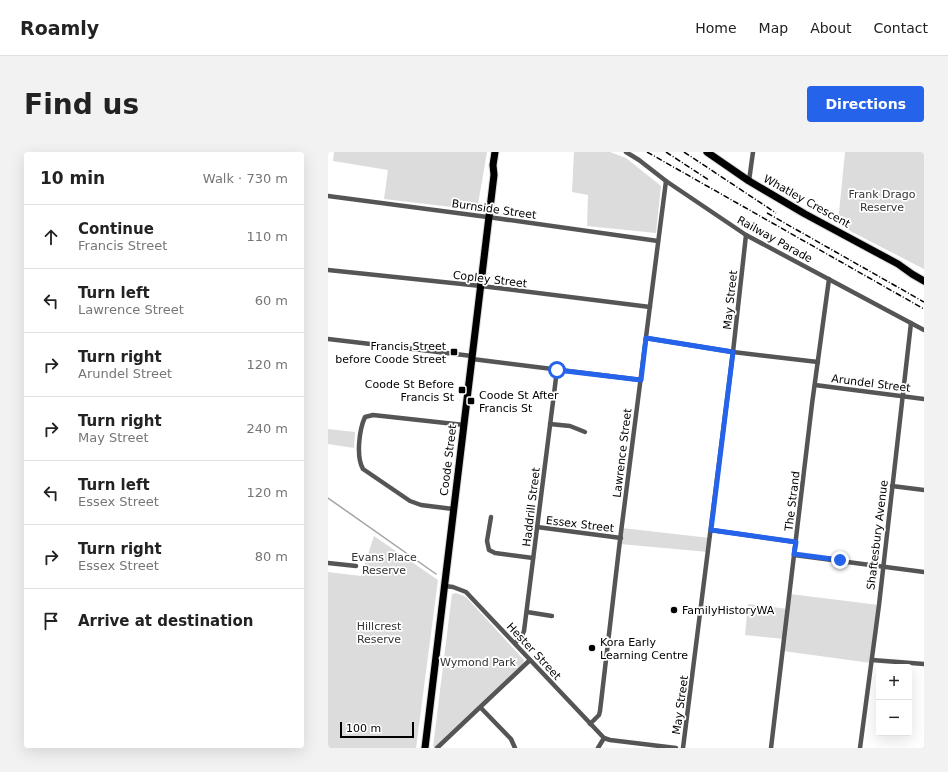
<!DOCTYPE html>
<html lang="en">
<head>
<meta charset="utf-8">
<style>
  body { margin:0; font-family:"DejaVu Sans",sans-serif; background:#f2f2f2; color:#222 }
  .controls { position:absolute; right:12px; bottom:12px; display:grid; overflow:hidden; border-radius:4px; box-shadow:0 4px 16px #0002 }
  .controls button { width:36px; height:36px; display:grid; place-items:center; padding:0; border:0; border-bottom:1px solid #e0e0e0; background:#fff; color:#222; font:20px sans-serif }
  .scale { position:absolute; left:12px; bottom:10px; width:74px; box-sizing:border-box; padding-left:4px; border:2px solid #000; border-top:0; font-size:11px; line-height:14px; white-space:nowrap; color:#000; -webkit-text-stroke:3px #fff; paint-order:stroke }
  .stop { position:absolute; width:12px; height:12px; margin:-9px; border:3px solid #2563eb; border-radius:50%; background:#fff }
  .stop.end { background:#2563eb; border-color:#fff; box-shadow:0 1px 4px #0008 }
  .list { margin:0; padding:0; list-style:none }
  h2 { display:flex; justify-content:space-between; align-items:center; height:52px; margin:0; padding:0 16px; font-size:17px }
  h2 small { font-size:13px; font-weight:400; color:#767676 }
  .list li { display:grid; grid-template-columns:26px 1fr auto; gap:12px; align-items:center; box-sizing:border-box; height:64px; padding:0 16px; border-top:1px solid #e0e0e0 }
  .list b { display:block; font-size:15px; white-space:nowrap }
  .list p { margin:0; font-size:13px; white-space:nowrap; color:#767676 }
  .list em { font-size:13px; font-style:normal; color:#767676 }
  .icon { flex:none; width:22px; height:22px; fill:none; stroke:currentColor; stroke-width:2; stroke-linecap:round; stroke-linejoin:round }
  .map { position:relative; flex:none; width:596px; height:596px; overflow:hidden; border-radius:4px }
  header { display:flex; align-items:center; gap:24px; box-sizing:border-box; height:56px; padding:0 20px; background:#fff; border-bottom:1px solid #e0e0e0 }
  header strong { font-size:19px }
  nav { display:flex; gap:22px; margin-inline-start:auto; font-size:14px }
  .intro { display:flex; align-items:center; justify-content:space-between; box-sizing:border-box; height:96px; padding:0 24px }
  h1 { margin:0; font-size:28px }
  .button { padding:10px 18px; border-radius:4px; background:#2563eb; color:#fff; font-size:14px; font-weight:700 }
  main { display:flex; gap:24px; padding:0 24px }
  aside { flex:1; background:#fff; border-radius:4px; box-shadow:0 4px 16px #0002 }
  .map>svg:first-child { display:block }
</style>
</head>
<body>
<header>
<strong>Roamly</strong>
<nav><a>Home</a><a>Map</a><a>About</a><a>Contact</a></nav>
</header>
<div class="intro"><h1>Find us</h1><a class="button">Directions</a></div>
<main>
<aside>
<h2>10 min<small>Walk · 730 m</small></h2>
<ul class="list">
<li><svg class="icon" aria-label="ahead" viewBox="0 0 24 24"><path d="M12 20V5M6 11l6-6 6 6"/></svg><div><b>Continue</b><p>Francis Street</p></div><em>110 m</em></li>
<li><svg class="icon" aria-label="left" viewBox="0 0 24 24"><path d="M17 20v-9H6M10 6l-5 5 5 5"/></svg><div><b>Turn left</b><p>Lawrence Street</p></div><em>60 m</em></li>
<li><svg class="icon" aria-label="right" viewBox="0 0 24 24"><path d="M7 20v-9h11M14 6l5 5-5 5"/></svg><div><b>Turn right</b><p>Arundel Street</p></div><em>120 m</em></li>
<li><svg class="icon" aria-label="right" viewBox="0 0 24 24"><path d="M7 20v-9h11M14 6l5 5-5 5"/></svg><div><b>Turn right</b><p>May Street</p></div><em>240 m</em></li>
<li><svg class="icon" aria-label="left" viewBox="0 0 24 24"><path d="M17 20v-9H6M10 6l-5 5 5 5"/></svg><div><b>Turn left</b><p>Essex Street</p></div><em>120 m</em></li>
<li><svg class="icon" aria-label="right" viewBox="0 0 24 24"><path d="M7 20v-9h11M14 6l5 5-5 5"/></svg><div><b>Turn right</b><p>Essex Street</p></div><em>80 m</em></li>
<li><svg class="icon" aria-label="arrive" viewBox="0 0 24 24"><path d="M6 21V4h12l-3 4 3 4H6"/></svg><div><b>Arrive at destination</b></div></li>
</ul>
</aside>
<div class="map">
<svg width="596" height="596" viewBox="0 0 596 596">
  <rect width="100%" height="100%" fill="#fff"/>
  <!-- green -->
  <g fill="#dcdcdc">
    <path d="M 6,0 L 159,0 L 149,58 L 56,47 L 60,18 L 5,9 Z"/>
    <path d="M 246,0 L 282,0 L 298,6 L 333,34 L 328,81 L 259,74 L 260,43 L 244,40 Z"/>
    <path d="M 517,0 L 596,0 L 596,117 L 524,80 L 510,71 Z"/>
    <path d="M 0,277 L 27,280 L 26,296 L 0,292 Z"/>
    <path d="M 294,376 L 382,386 L 380,400 L 292,392 Z"/>
    <path d="M 46,384 L 110,428 L 88,596 L 0,596 L 0,420 L 33,424 Z"/>
    <path d="M 128,441 L 138,445 L 196,508 L 195,514 L 108,596 L 105,595 L 124,442 Z"/>
    <path d="M 462,442 L 551,453 L 543,511 L 455,499 L 456,487 L 417,483 L 420,452 L 460,457 Z"/>
  </g>
  <g fill="none" stroke-linecap="round" stroke-linejoin="round">
    <!-- stream -->
    <path stroke="#a3a3a3" stroke-width="1.5" d="M 0,346 L 108,422"/>
    <defs>
      <g id="primary">
        <path d="M 379,0 L 421,29 L 477,62 L 570,112 L 584,122 L 596,129"/>
        <path d="M 97,596 L 166,23 L 165,13 L 167,0"/>
      </g>
    </defs>
    <!-- primary casing -->
    <use href="#primary" stroke="#dbdbdb" stroke-width="9"/>
    <!-- minor -->
    <g stroke="#555" stroke-width="4.5">
      <path d="M 298,0 L 311,8 L 338,29 L 418,83 L 596,178"/>
      <path d="M 421,29 L 425,0"/>
      <path d="M 0,44 L 167,66 L 330,89"/>
      <path d="M 0,118 L 153,134 L 322,155"/>
      <path d="M 318,186 L 405,200 L 490,210"/>
      <path d="M 0,187 L 144,204"/>
      <path d="M 144,207 L 313,228"/>
      <path d="M 487,233 L 596,247"/>
      <path d="M 222,272 L 242,274 L 257,280"/>
      <path d="M 564,334 L 596,338"/>
      <path d="M 125,357 L 93,353 L 82,349 L 35,317 C 28,305 31,278 37,265 L 45,263 L 136,273"/>
      <path d="M 163,365 L 159,389 L 161,398 L 167,401 L 205,406"/>
      <path d="M 209,375 L 293,386"/>
      <path d="M 383,378 L 467,390"/>
      <path d="M 466,403 L 596,420"/>
      <path d="M 0,411 L 28,414"/>
      <path d="M 117,434 L 125,435 L 138,440 L 276,586 L 282,588 L 348,596"/>
      <path d="M 199,460 L 224,464"/>
      <path d="M 187,491 L 194,484 L 196,479 L 229,218"/>
      <path d="M 544,508 L 596,512"/>
      <path d="M 153,556 L 183,587 L 187,596"/>
      <path d="M 262,572 L 271,563 L 272,559 L 292,388 L 338,29"/>
      <path d="M 109,596 L 202,508"/>
      <path d="M 270,596 L 276,586"/>
      <path d="M 355,596 L 405,200 L 418,83"/>
      <path d="M 443,596 L 484,252 L 501,127"/>
      <path d="M 532,596 L 551,453 L 583,171"/>
    </g>
    <!-- primary -->
    <use href="#primary" stroke="#000" stroke-width="7"/>
    <!-- rail -->
    <g stroke="#000" stroke-width="1.5" stroke-dasharray="6 2 1 2" stroke-linecap="butt">
      <path d="M 319,0 L 596,157"/>
      <path d="M 338,0 L 381,28"/>
      <path d="M 356,0 L 448,61"/>
      <path d="M 439,61 L 596,150"/>
    </g>
  </g>
  <g fill="none" stroke-linecap="round" stroke-linejoin="round">
    <!-- route -->
    <path stroke="#2563eb" stroke-width="5" d="M 229,218 L 313,228 L 318,186 L 405,200 L 383,378 L 468,390 L 466,402 L 512,408"/>
  </g>
  <!-- markers -->
  <g fill="#000" stroke="#fff" stroke-width="1.5">
    <rect x="122" y="196" width="8" height="8" rx="2"/>
    <rect x="130" y="234" width="8" height="8" rx="2"/>
    <rect x="139" y="245" width="8" height="8" rx="2"/>
    <circle cx="346" cy="458" r="4"/>
    <circle cx="264" cy="496" r="4"/>
  </g>
  <g text-anchor="middle" stroke-width="3.5" stroke-linejoin="round" paint-order="stroke">
    <!-- park labels -->
    <g font-size="11" fill="#333" stroke="#fff">
      <text x="554" y="46">Frank Drago<tspan x="554" dy="13">Reserve</tspan></text>
      <text x="56" y="409">Evans Place<tspan x="56" dy="13">Reserve</tspan></text>
      <text x="51" y="478">Hillcrest<tspan x="51" dy="13">Reserve</tspan></text>
      <text x="150" y="514">Wymond Park</text>
    </g>
    <!-- street labels -->
    <g font-size="11" fill="#000" stroke="#fff">
      <text transform="translate(479 49) rotate(29)" y="4">Whatley Crescent</text>
      <text transform="translate(166 57) rotate(8)" y="4">Burnside Street</text>
      <text transform="translate(447 87) rotate(29)" y="4">Railway Parade</text>
      <text transform="translate(162 127) rotate(7)" y="4">Copley Street</text>
      <text transform="translate(402 148) rotate(-84)" y="4">May Street</text>
      <text transform="translate(543 231) rotate(7)" y="4">Arundel Street</text>
      <text transform="translate(294 301) rotate(-83)" y="4">Lawrence Street</text>
      <text transform="translate(120 308) rotate(-83)" y="4">Coode Street</text>
      <text transform="translate(464 349) rotate(-83)" y="4">The Strand</text>
      <text transform="translate(203 355) rotate(-83)" y="4">Haddrill Street</text>
      <text transform="translate(252 372) rotate(7)" y="4">Essex Street</text>
      <text transform="translate(549 383) rotate(-83)" y="4">Shaftesbury Avenue</text>
      <text transform="translate(206 499) rotate(47)" y="4">Hester Street</text>
      <text transform="translate(352 553) rotate(-82)" y="4">May Street</text>
    </g>
    <!-- poi labels -->
    <g font-size="11" fill="#000" stroke="#fff" text-anchor="start">
      <text x="118" y="198" text-anchor="end">Francis Street<tspan x="118" dy="13">before Coode Street</tspan></text>
      <text x="126" y="236" text-anchor="end">Coode St Before<tspan x="126" dy="13">Francis St</tspan></text>
      <text x="151" y="247">Coode St After<tspan x="151" dy="13">Francis St</tspan></text>
      <text x="354" y="462">FamilyHistoryWA</text>
      <text x="272" y="494">Kora Early<tspan x="272" dy="13">Learning Centre</tspan></text>
    </g>
  </g>
</svg>
<div class="controls">
<button>+</button>
<button>−</button>
</div>
<div class="scale">100 m</div>
<div class="stop" style="left:229px;top:218px"></div>
<div class="stop end" style="left:512px;top:408px"></div>
</div>
</main>
</body>
</html>
